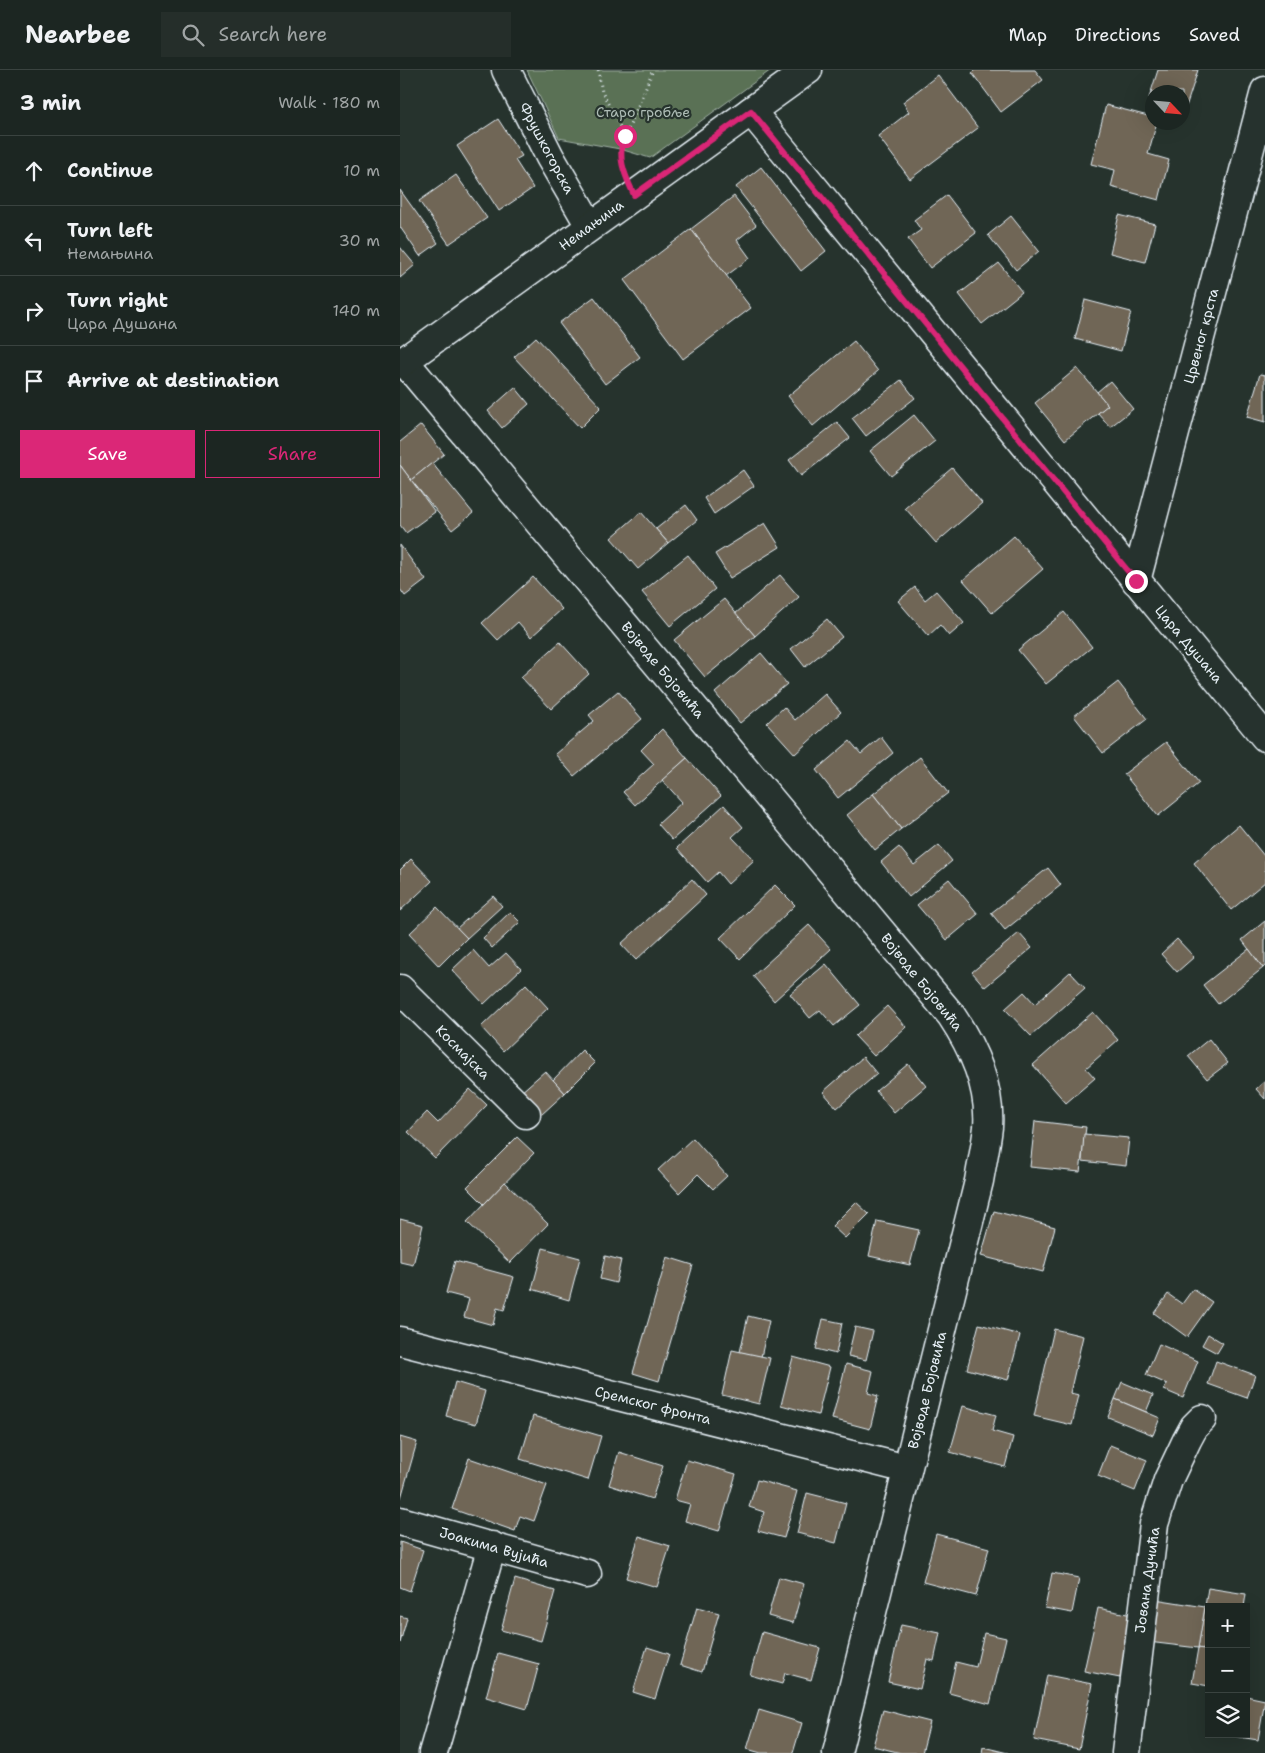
<!DOCTYPE html>
<html lang="en">
<head>
<meta charset="utf-8">
<style>
  body { margin:0; font-family:"Shantell Sans",sans-serif; background:#252e2a; color:#f1f3f6 }
  .controls { position:absolute; right:15px; bottom:15px; display:grid; overflow:hidden; border-radius:0px; box-shadow:0 5px 20px #0002 }
  .controls button { width:45px; height:45px; display:grid; place-items:center; padding:0; border:0; border-bottom:1px solid #3a4340; background:#1c2622; color:#f1f3f6; font:25px sans-serif }
  .compass { position:absolute; left:745px; top:15px; width:45px; height:45px; border-radius:50%; background:#1c2622; box-shadow:0 5px 20px #0002; rotate:116deg }
  .stop { position:absolute; width:15px; height:15px; margin:-11px; border:4px solid #db2777; border-radius:50%; background:#fff }
  .stop.end { background:#db2777; border-color:#fff; box-shadow:0 1px 5px #0008 }
  .list { margin:0; padding:0; list-style:none }
  h2 { display:flex; justify-content:space-between; align-items:center; height:65px; margin:0; padding:0 20px; font-size:21px }
  h2 small { font-size:16px; font-weight:400; color:#a0a5a5 }
  .list li { display:grid; grid-template-columns:32px 1fr auto; gap:15px; align-items:center; box-sizing:border-box; height:70px; padding:0 20px; border-top:1px solid #3a4340 }
  .list b { display:block; font-size:19px; white-space:nowrap }
  .list p { margin:0; font-size:16px; white-space:nowrap; color:#a0a5a5 }
  .list em { font-size:16px; font-style:normal; color:#a0a5a5 }
  .actions { display:flex; gap:10px; padding:15px 20px }
  .actions a { flex:1; padding:11px 0; border:1px solid #db2777; border-radius:0px; text-align:center; font-size:18px; color:#db2777 }
  .actions .main { background:#db2777; color:#fff }
  .icon { flex:none; width:28px; height:28px; fill:none; stroke:currentColor; stroke-width:2; stroke-linecap:round; stroke-linejoin:round }
  .map { position:relative; flex:none; width:865px; height:1683px; overflow:hidden }
  header { display:flex; align-items:center; gap:30px; box-sizing:border-box; height:70px; padding:0 25px; background:#1c2622; border-bottom:1px solid #3a4340 }
  header strong { font-size:24px }
  nav { display:flex; gap:28px; margin-inline-start:auto; font-size:18px }
  .search { width:350px; height:45px; background:#252e2a; display:flex; align-items:center; gap:12px; box-sizing:border-box; padding:0 18px; border-radius:0px; color:#a0a5a5; font-size:19px }
  main { display:flex }
  aside { flex:1; background:#1c2622 }
  .map>svg:first-child { display:block }
</style>
</head>
<body>
<header>
<strong>Nearbee</strong>
<div class="search"><svg class="icon" aria-label="search" viewBox="0 0 24 24"><circle cx="10" cy="10" r="6"/><path d="M15 15l6 6"/></svg>Search here</div>
<nav><a>Map</a><a>Directions</a><a>Saved</a></nav>
</header>
<main>
<aside>
<h2>3 min<small>Walk · 180 m</small></h2>
<ul class="list">
<li><svg class="icon" aria-label="ahead" viewBox="0 0 24 24"><path d="M12 20V5M6 11l6-6 6 6"/></svg><div><b>Continue</b></div><em>10 m</em></li>
<li><svg class="icon" aria-label="left" viewBox="0 0 24 24"><path d="M17 20v-9H6M10 6l-5 5 5 5"/></svg><div><b>Turn left</b><p>Немањина</p></div><em>30 m</em></li>
<li><svg class="icon" aria-label="right" viewBox="0 0 24 24"><path d="M7 20v-9h11M14 6l5 5-5 5"/></svg><div><b>Turn right</b><p>Цара Душана</p></div><em>140 m</em></li>
<li><svg class="icon" aria-label="arrive" viewBox="0 0 24 24"><path d="M6 21V4h12l-3 4 3 4H6"/></svg><div><b>Arrive at destination</b></div></li>
</ul>
<div class="actions"><a class="main">Save</a><a>Share</a></div>
</aside>
<div class="map">
<svg width="865" height="1683" viewBox="0 0 865 1683">
  <rect width="100%" height="100%" fill="#26332d"/>
  <filter id="ink" filterUnits="userSpaceOnUse"><feTurbulence type="fractalNoise" baseFrequency=".02" numOctaves="2"/><feDisplacementMap in="SourceGraphic" scale="10" xChannelSelector="R" yChannelSelector="G"/><feConvolveMatrix kernelMatrix="1 2 1 2 8 2 1 2 1" color-interpolation-filters="sRGB"/></filter>
  <g filter="url(#ink)">
    <!-- green -->
    <path fill="#5a7155" stroke="#a1b1a6" d="M 127,0 L 371,0 L 250,88 L 220,79 L 159,68 Z"/>
    <!-- building -->
    <g fill="#6f6657" stroke="#e8f1f8">
      <path d="M 575,0 L 635,0 L 643,10 L 601,42 L 572,3 Z"/>
      <path d="M 758,0 L 798,0 L 785,40 L 782,39 L 782,22 L 752,22 L 752,29 L 749,28 Z"/>
      <path d="M 538,5 L 578,58 L 510,109 L 478,66 L 509,42 L 503,32 Z"/>
      <path d="M 706,35 L 752,47 L 752,52 L 757,52 L 748,84 L 769,90 L 759,130 L 711,117 L 715,100 L 691,94 Z"/>
      <path d="M 98,49 L 122,86 L 115,90 L 133,118 L 99,141 L 57,76 Z"/>
      <path d="M 361,97 L 426,181 L 401,201 L 336,117 Z"/>
      <path d="M 56,105 L 87,148 L 49,174 L 19,131 Z"/>
      <path d="M 0,120 L 38,173 L 20,186 L 0,157 Z"/>
      <path d="M 547,125 L 576,163 L 530,198 L 508,169 L 521,160 L 514,150 Z"/>
      <path d="M 334,126 L 356,155 L 337,170 L 350,188 L 326,206 L 291,159 Z"/>
      <path d="M 719,145 L 755,154 L 745,192 L 710,183 Z"/>
      <path d="M 611,146 L 639,181 L 616,200 L 588,165 Z"/>
      <path d="M 291,159 L 351,238 L 283,289 L 224,210 Z"/>
      <path d="M 0,177 L 15,195 L 0,208 Z"/>
      <path d="M 599,193 L 622,222 L 582,254 L 559,224 Z"/>
      <path d="M 194,227 L 240,287 L 205,314 L 159,253 Z"/>
      <path d="M 685,230 L 731,242 L 721,281 L 675,269 Z"/>
      <path d="M 136,267 L 201,337 L 180,358 L 114,287 Z"/>
      <path d="M 454,271 L 478,301 L 413,356 L 388,326 Z"/>
      <path d="M 677,298 L 708,335 L 665,370 L 635,333 Z"/>
      <path d="M 860,304 L 865,305 L 865,352 L 847,347 Z"/>
      <path d="M 501,310 L 515,328 L 466,366 L 452,348 Z"/>
      <path d="M 710,311 L 733,339 L 710,357 L 698,343 L 708,335 L 697,322 Z"/>
      <path d="M 115,317 L 129,334 L 102,358 L 88,341 Z"/>
      <path d="M 514,345 L 535,371 L 491,406 L 470,381 Z"/>
      <path d="M 437,352 L 450,368 L 401,406 L 389,390 Z"/>
      <path d="M 21,355 L 44,384 L 11,410 L 0,395 L 0,372 Z"/>
      <path d="M 32,393 L 73,443 L 52,460 L 11,410 Z"/>
      <path d="M 0,395 L 35,442 L 6,463 L 0,455 Z"/>
      <path d="M 552,398 L 582,433 L 536,473 L 505,438 Z"/>
      <path d="M 343,400 L 354,416 L 314,444 L 304,428 Z"/>
      <path d="M 286,435 L 297,450 L 268,473 L 256,459 Z"/>
      <path d="M 241,442 L 268,473 L 238,499 L 211,468 Z"/>
      <path d="M 365,453 L 380,477 L 330,508 L 315,484 Z"/>
      <path d="M 614,466 L 643,499 L 592,543 L 563,510 Z"/>
      <path d="M 0,475 L 26,510 L 5,526 L 0,519 Z"/>
      <path d="M 288,485 L 315,519 L 270,556 L 242,522 Z"/>
      <path d="M 380,505 L 399,527 L 355,566 L 335,544 Z"/>
      <path d="M 133,507 L 162,539 L 131,567 L 118,552 L 98,570 L 82,553 Z"/>
      <path d="M 515,517 L 525,530 L 536,521 L 564,553 L 549,566 L 540,555 L 528,566 L 498,531 Z"/>
      <path d="M 324,529 L 355,566 L 305,607 L 274,570 Z"/>
      <path d="M 664,542 L 692,577 L 646,614 L 618,580 Z"/>
      <path d="M 427,549 L 442,567 L 405,597 L 391,579 Z"/>
      <path d="M 160,572 L 189,604 L 151,639 L 121,607 Z"/>
      <path d="M 361,583 L 387,614 L 340,653 L 315,623 Z"/>
      <path d="M 718,612 L 747,649 L 703,683 L 674,646 Z"/>
      <path d="M 218,621 L 242,649 L 174,706 L 155,684 L 194,651 L 189,645 Z"/>
      <path d="M 425,624 L 441,642 L 395,684 L 367,653 L 384,637 L 395,650 Z"/>
      <path d="M 262,659 L 287,688 L 235,735 L 223,722 L 254,694 L 241,680 Z"/>
      <path d="M 481,667 L 493,683 L 438,728 L 416,700 L 450,671 L 461,684 Z"/>
      <path d="M 766,672 L 799,713 L 758,746 L 724,704 Z"/>
      <path d="M 520,687 L 548,723 L 501,759 L 473,724 Z"/>
      <path d="M 287,688 L 321,726 L 272,770 L 258,754 L 282,732 L 262,710 Z"/>
      <path d="M 473,724 L 501,759 L 475,780 L 447,745 Z"/>
      <path d="M 324,735 L 343,757 L 332,767 L 354,790 L 328,814 L 318,802 L 307,812 L 277,778 Z"/>
      <path d="M 839,755 L 865,787 L 865,812 L 831,840 L 794,793 Z"/>
      <path d="M 539,775 L 552,791 L 509,827 L 481,792 L 499,777 L 514,795 Z"/>
      <path d="M 11,789 L 32,811 L 0,841 L 0,800 Z"/>
      <path d="M 648,798 L 661,815 L 605,860 L 591,843 Z"/>
      <path d="M 292,809 L 306,825 L 236,890 L 221,874 Z"/>
      <path d="M 549,809 L 578,844 L 547,870 L 517,835 Z"/>
      <path d="M 375,815 L 395,835 L 340,889 L 320,868 Z"/>
      <path d="M 93,826 L 102,836 L 67,868 L 57,858 Z"/>
      <path d="M 37,837 L 67,868 L 39,896 L 9,864 Z"/>
      <path d="M 110,842 L 120,852 L 92,878 L 83,868 Z"/>
      <path d="M 865,851 L 865,896 L 863,898 L 842,870 Z"/>
      <path d="M 409,855 L 431,879 L 374,931 L 353,906 Z"/>
      <path d="M 619,863 L 632,878 L 585,917 L 572,902 Z"/>
      <path d="M 777,869 L 794,887 L 777,902 L 761,884 Z"/>
      <path d="M 849,879 L 863,898 L 818,934 L 803,915 Z"/>
      <path d="M 73,880 L 89,898 L 106,883 L 121,899 L 84,934 L 52,900 Z"/>
      <path d="M 426,894 L 460,935 L 434,956 L 420,940 L 410,948 L 390,924 Z"/>
      <path d="M 670,902 L 685,918 L 631,966 L 605,939 L 624,922 L 635,934 Z"/>
      <path d="M 126,914 L 148,938 L 103,981 L 81,957 Z"/>
      <path d="M 487,936 L 506,957 L 474,986 L 455,966 Z"/>
      <path d="M 693,942 L 718,970 L 686,998 L 695,1008 L 666,1033 L 633,995 Z"/>
      <path d="M 809,969 L 828,993 L 807,1009 L 788,986 Z"/>
      <path d="M 182,980 L 195,993 L 165,1023 L 153,1010 Z"/>
      <path d="M 463,987 L 477,1004 L 437,1038 L 423,1022 Z"/>
      <path d="M 508,994 L 526,1016 L 494,1043 L 476,1021 Z"/>
      <path d="M 145,1001 L 165,1023 L 141,1045 L 120,1023 Z"/>
      <path d="M 865,1011 L 865,1029 L 856,1019 Z"/>
      <path d="M 70,1019 L 87,1035 L 35,1088 L 8,1062 L 27,1042 L 38,1053 Z"/>
      <path d="M 635,1051 L 686,1057 L 680,1102 L 630,1097 Z"/>
      <path d="M 684,1064 L 729,1068 L 726,1096 L 682,1091 Z"/>
      <path d="M 117,1067 L 134,1083 L 84,1134 L 67,1117 Z"/>
      <path d="M 293,1068 L 327,1106 L 313,1119 L 298,1104 L 279,1123 L 258,1100 Z"/>
      <path d="M 105,1112 L 148,1154 L 110,1193 L 67,1152 Z"/>
      <path d="M 456,1132 L 469,1144 L 445,1168 L 432,1156 Z"/>
      <path d="M 594,1141 L 655,1157 L 643,1202 L 581,1186 Z"/>
      <path d="M 0,1149 L 23,1155 L 13,1195 L 0,1192 Z"/>
      <path d="M 477,1151 L 519,1160 L 510,1195 L 469,1186 Z"/>
      <path d="M 143,1178 L 180,1188 L 169,1230 L 132,1219 Z"/>
      <path d="M 205,1186 L 221,1190 L 216,1213 L 200,1209 Z"/>
      <path d="M 267,1187 L 293,1195 L 259,1311 L 233,1303 Z"/>
      <path d="M 55,1191 L 114,1207 L 104,1240 L 97,1238 L 93,1255 L 64,1247 L 69,1229 L 46,1223 Z"/>
      <path d="M 793,1219 L 812,1232 L 787,1267 L 754,1243 L 768,1224 L 782,1234 Z"/>
      <path d="M 348,1246 L 369,1251 L 361,1287 L 340,1282 Z"/>
      <path d="M 423,1249 L 442,1253 L 436,1284 L 416,1279 Z"/>
      <path d="M 579,1254 L 620,1265 L 608,1310 L 567,1299 Z"/>
      <path d="M 455,1257 L 473,1261 L 466,1290 L 448,1286 Z"/>
      <path d="M 654,1259 L 683,1266 L 670,1323 L 679,1325 L 672,1355 L 634,1346 Z"/>
      <path d="M 808,1264 L 823,1273 L 817,1283 L 802,1275 Z"/>
      <path d="M 759,1274 L 798,1291 L 783,1328 L 764,1320 L 767,1314 L 746,1305 Z"/>
      <path d="M 332,1280 L 370,1288 L 359,1334 L 322,1325 Z"/>
      <path d="M 393,1287 L 430,1297 L 418,1345 L 381,1335 Z"/>
      <path d="M 816,1291 L 855,1305 L 847,1328 L 808,1314 Z"/>
      <path d="M 446,1294 L 473,1301 L 468,1323 L 478,1326 L 470,1359 L 432,1349 Z"/>
      <path d="M 55,1312 L 85,1321 L 76,1354 L 46,1346 Z"/>
      <path d="M 722,1312 L 753,1325 L 746,1342 L 715,1329 Z"/>
      <path d="M 715,1329 L 760,1348 L 753,1365 L 708,1347 Z"/>
      <path d="M 563,1336 L 596,1345 L 592,1361 L 613,1367 L 605,1397 L 550,1382 Z"/>
      <path d="M 133,1346 L 201,1366 L 188,1410 L 120,1389 Z"/>
      <path d="M 0,1367 L 17,1372 L 1,1428 L 0,1428 Z"/>
      <path d="M 710,1375 L 747,1390 L 735,1421 L 698,1406 Z"/>
      <path d="M 219,1382 L 263,1396 L 252,1429 L 209,1415 Z"/>
      <path d="M 69,1388 L 147,1415 L 134,1451 L 120,1446 L 115,1461 L 52,1439 Z"/>
      <path d="M 287,1390 L 336,1404 L 319,1461 L 285,1451 L 290,1434 L 275,1430 Z"/>
      <path d="M 357,1410 L 397,1421 L 384,1468 L 358,1461 L 364,1442 L 349,1437 Z"/>
      <path d="M 407,1423 L 446,1433 L 436,1473 L 397,1463 Z"/>
      <path d="M 536,1464 L 589,1478 L 576,1526 L 523,1512 Z"/>
      <path d="M 239,1466 L 270,1476 L 257,1517 L 226,1508 Z"/>
      <path d="M 0,1472 L 23,1480 L 10,1521 L 0,1517 Z"/>
      <path d="M 652,1503 L 679,1508 L 672,1543 L 645,1538 Z"/>
      <path d="M 379,1507 L 404,1514 L 393,1553 L 368,1546 Z"/>
      <path d="M 115,1509 L 155,1521 L 141,1571 L 101,1560 Z"/>
      <path d="M 808,1518 L 846,1524 L 844,1537 L 809,1537 L 809,1580 L 798,1578 Z"/>
      <path d="M 755,1529 L 805,1537 L 798,1578 L 748,1572 Z"/>
      <path d="M 297,1537 L 319,1543 L 302,1602 L 280,1595 Z"/>
      <path d="M 698,1538 L 732,1545 L 720,1608 L 684,1601 Z"/>
      <path d="M 0,1546 L 7,1548 L 0,1573 Z"/>
      <path d="M 501,1555 L 540,1563 L 534,1591 L 527,1589 L 520,1619 L 488,1612 Z"/>
      <path d="M 362,1562 L 420,1578 L 411,1610 L 385,1603 L 382,1614 L 350,1605 Z"/>
      <path d="M 584,1563 L 606,1568 L 590,1634 L 549,1623 L 556,1592 L 576,1597 Z"/>
      <path d="M 247,1577 L 269,1584 L 255,1629 L 233,1622 Z"/>
      <path d="M 798,1578 L 809,1580 L 809,1616 L 792,1613 Z"/>
      <path d="M 98,1583 L 139,1594 L 127,1639 L 86,1627 Z"/>
      <path d="M 647,1605 L 692,1614 L 679,1679 L 634,1670 Z"/>
      <path d="M 846,1626 L 865,1630 L 858,1670 L 833,1666 L 846,1664 Z"/>
      <path d="M 359,1640 L 402,1653 L 393,1683 L 361,1683 L 347,1679 Z"/>
      <path d="M 483,1640 L 530,1652 L 522,1683 L 501,1683 L 473,1676 Z"/>
      <path d="M 583,1677 L 608,1683 L 582,1683 Z"/>
    </g>
    <g fill="none" stroke-linecap="round" stroke-linejoin="round">
      <defs>
        <g id="minor">
          <path d="M 106,0 L 150,87 L 190,156"/>
          <path d="M 351,41 L 865,667"/>
          <path d="M 4,291 L 551,945 C 573,978 591,1016 588,1057 C 586,1075 582,1093 579,1111 L 437,1683"/>
          <path d="M 0,294 L 408,0"/>
          <path d="M 736,511 L 865,21"/>
          <path d="M 0,919 L 126,1044"/>
          <path d="M 0,1271 L 507,1399"/>
          <path d="M 0,1451 L 187,1504"/>
          <path d="M 33,1683 L 92,1476"/>
          <path d="M 726,1683 L 754,1454 L 768,1410 L 787,1370 L 794,1357 L 802,1349"/>
        </g>
      </defs>
      <!-- minor casing -->
      <use href="#minor" stroke="#e8f1f8" stroke-width="31"/>
      <!-- path -->
      <g stroke="#e8f1f8" stroke-width="3" stroke-dasharray="1 4" stroke-linecap="butt">
        <path d="M 198,0 L 202,22 L 225,66"/>
        <path d="M 223,97 L 220,79 L 253,0"/>
      </g>
      <!-- minor -->
      <use href="#minor" stroke="#26332d" stroke-width="28"/>
    </g>
  </g>
  <g fill="none" stroke-linecap="round" stroke-linejoin="round" filter="url(#ink)">
    <!-- route -->
    <path stroke="#db2777" stroke-width="6" d="M 225,66 C 216,87 225,105 234,125 L 351,41 L 736,511"/>
  </g>
  <g text-anchor="middle" stroke-width="4.5" stroke-linejoin="round" paint-order="stroke">
    <!-- park labels -->
    <g font-size="14" fill="#afbeb7" stroke="#26332d">
      <text x="243" y="47">Старо гробље</text>
    </g>
    <!-- street labels -->
    <g font-size="14" fill="#e8f1f8" stroke="#26332d">
      <text transform="translate(147 78) rotate(62)" y="5">Фрушкогорска</text>
      <text transform="translate(191 155) rotate(-36)" y="5">Немањина</text>
      <text transform="translate(801 266) rotate(-75)" y="5">Црвеног крста</text>
      <text transform="translate(789 574) rotate(50)" y="5">Цара Душана</text>
      <text transform="translate(263 600) rotate(50)" y="5">Војводе Бојовића</text>
      <text transform="translate(522 912) rotate(51)" y="5">Војводе Бојовића</text>
      <text transform="translate(63 982) rotate(45)" y="5">Космајска</text>
      <text transform="translate(527 1320) rotate(-76)" y="5">Војводе Бојовића</text>
      <text transform="translate(253 1335) rotate(14)" y="5">Сремског фронта</text>
      <text transform="translate(94 1477) rotate(16)" y="5">Јоакима Вујића</text>
      <text transform="translate(747 1510) rotate(-82)" y="5">Јована Дучића</text>
    </g>
  </g>
</svg>
<div class="controls">
<button>+</button>
<button>−</button>
<button><svg class="icon" aria-label="layers" viewBox="0 0 24 24"><path d="M12 4l9 5-9 5-9-5zM3 14l9 5 9-5"/></svg></button>
</div>
<svg class="compass" viewBox="-18 -18 36 36"><path d="M0-13l5 13h-10z" fill="#e53935"/><path d="M0 13l5-13h-10z" fill="#a0a5a5"/></svg>
<div class="stop" style="left:225px;top:66px"></div>
<div class="stop end" style="left:736px;top:511px"></div>
</div>
</main>
</body>
</html>
